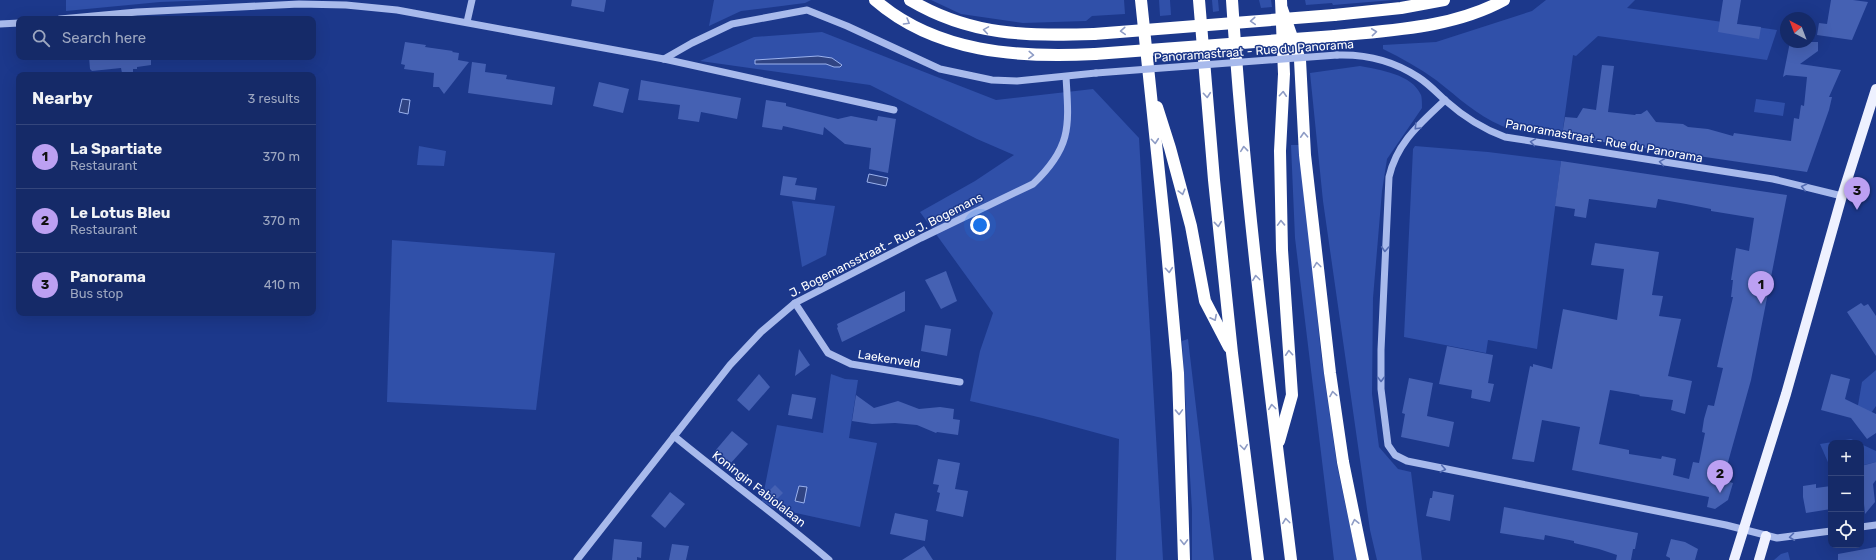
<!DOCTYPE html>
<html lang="en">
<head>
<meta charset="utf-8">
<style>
  body { margin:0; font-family:Rubik,sans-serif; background:#223671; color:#f1f3f6 }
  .controls { position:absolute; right:12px; bottom:12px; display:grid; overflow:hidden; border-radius:8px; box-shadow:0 4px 16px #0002 }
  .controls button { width:36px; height:36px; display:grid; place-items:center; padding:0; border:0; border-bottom:1px solid #34467c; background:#152a68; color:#f1f3f6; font:20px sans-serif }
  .compass { position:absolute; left:1780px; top:12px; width:36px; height:36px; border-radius:50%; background:#152a68; box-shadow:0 4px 16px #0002; rotate:318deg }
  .you { position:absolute; left:980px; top:225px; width:14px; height:14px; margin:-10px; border:3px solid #fff; border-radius:50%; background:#1a73e8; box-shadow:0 0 0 6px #1a73e833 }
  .badge { display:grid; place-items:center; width:26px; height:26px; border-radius:50%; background:#bca0f2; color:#111; font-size:13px; font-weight:700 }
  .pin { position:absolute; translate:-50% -33px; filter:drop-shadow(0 1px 2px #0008) }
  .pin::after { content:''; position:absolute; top:21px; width:14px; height:12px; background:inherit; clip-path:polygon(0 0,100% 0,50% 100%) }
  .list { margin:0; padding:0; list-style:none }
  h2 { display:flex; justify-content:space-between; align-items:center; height:52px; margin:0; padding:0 16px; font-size:17px }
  h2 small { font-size:13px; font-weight:400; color:#9da7c0 }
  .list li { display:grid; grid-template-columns:26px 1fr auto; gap:12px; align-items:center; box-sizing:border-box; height:64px; padding:0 16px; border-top:1px solid #34467c }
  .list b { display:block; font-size:15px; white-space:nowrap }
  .list p { margin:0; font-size:13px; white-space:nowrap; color:#9da7c0 }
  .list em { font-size:13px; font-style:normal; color:#9da7c0 }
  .icon { flex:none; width:22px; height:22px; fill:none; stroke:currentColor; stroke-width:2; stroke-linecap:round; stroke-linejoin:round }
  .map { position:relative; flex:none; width:1876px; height:560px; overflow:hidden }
  .search { position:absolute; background:#152a68; box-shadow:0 4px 16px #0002; left:16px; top:16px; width:300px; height:44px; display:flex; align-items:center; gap:10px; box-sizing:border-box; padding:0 14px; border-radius:8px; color:#9da7c0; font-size:15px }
  .panel { position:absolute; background:#152a68; box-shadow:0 4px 16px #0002; left:16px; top:72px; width:300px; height:244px; border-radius:8px }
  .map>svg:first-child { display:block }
</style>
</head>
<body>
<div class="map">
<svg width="1876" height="560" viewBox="0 0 1876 560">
  <rect width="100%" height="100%" fill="#1c388b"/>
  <!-- green -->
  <g fill="#3050a9">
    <path d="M 66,0 L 214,0 L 160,2 L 66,11 Z"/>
    <path d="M 714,0 L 811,0 L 805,3 L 741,11 L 709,26 Z"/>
    <path d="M 931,0 L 1124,0 L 1125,14 L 1092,16 L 1086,21 L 1023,23 L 961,14 Z"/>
    <path d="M 1159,0 L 1170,0 L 1171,15 L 1160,16 Z"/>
    <path d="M 1212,0 L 1218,0 L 1219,11 L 1213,12 Z"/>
    <path d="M 1259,0 L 1271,0 L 1272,7 L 1261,8 Z"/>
    <path d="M 1305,0 L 1393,0 L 1333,5 L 1332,3 L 1306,5 Z"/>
    <path d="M 1546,0 L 1635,0 L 1627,8 L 1777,30 L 1767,60 L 1598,36 L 1576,56 L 1573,55 L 1562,136 C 1542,132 1521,134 1502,126 C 1476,115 1458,97 1436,80 C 1419,68 1402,58 1383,49 L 1383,45 L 1436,42 L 1532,11 Z"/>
    <path d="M 822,32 L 996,100 L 1093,89 L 1139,138 L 1163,560 L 1116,560 L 1119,439 L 1042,418 L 970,401 L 980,351 L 993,313 L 920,212 L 975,181 L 1014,155 L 977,139 L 870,85 L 700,61 L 754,37 Z"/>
    <path d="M 1360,66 C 1380,70 1412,74 1421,95 C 1422,98 1422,104 1422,108 L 1387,159 L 1382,191 L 1373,298 L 1372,394 L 1379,447 L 1398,469 L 1411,472 L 1422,560 L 1377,560 L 1370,530 L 1323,201 L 1310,73 Z"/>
    <path d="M 1756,99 L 1785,103 L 1783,116 L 1754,112 Z"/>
    <path d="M 1291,145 L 1300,145 L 1321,354 L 1337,465 L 1357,560 L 1334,560 L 1295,238 Z"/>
    <path d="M 419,146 L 446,151 L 444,166 L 417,165 Z"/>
    <path d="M 1415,146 L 1488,152 L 1561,161 L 1537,349 L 1488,340 L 1486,353 L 1404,337 L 1413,149 Z"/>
    <path d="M 792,201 L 835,206 L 826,255 L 802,267 Z"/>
    <path d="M 392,240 L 555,253 L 536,410 L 387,402 Z"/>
    <path d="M 1188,339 L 1214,560 L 1192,560 L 1192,510 L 1182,341 Z"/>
    <path d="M 1876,370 L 1876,406 L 1869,416 L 1857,411 L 1862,382 Z"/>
    <path d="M 831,374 L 845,379 L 858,380 L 849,438 L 877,443 L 860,527 L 773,508 L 762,501 L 777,425 L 823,433 Z"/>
    <path d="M 1851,439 L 1859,443 L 1831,443 L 1831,469 L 1820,444 Z"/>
    <path d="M 1861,444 L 1876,451 L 1876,462 L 1864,465 L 1866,477 L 1861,478 Z"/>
    <path d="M 1788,552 L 1790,560 L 1774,560 L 1781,554 Z"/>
  </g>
  <!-- water -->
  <g fill="#304483" stroke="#9bb2ee">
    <path d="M 818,56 L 832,58 L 842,65 L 840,67 L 834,67 L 826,64 L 755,64 L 755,60 Z"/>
    <path d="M 402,99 L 410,100 L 408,114 L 399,112 Z"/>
    <path d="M 869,174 L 888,178 L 886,186 L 867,182 Z"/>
    <path d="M 799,486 L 807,487 L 804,503 L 795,501 Z"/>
  </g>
  <!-- building -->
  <g fill="#4561b3">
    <path d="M 572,0 L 606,0 L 604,12 L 571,6 Z"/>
    <path d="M 1723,0 L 1741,0 L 1737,24 L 1761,27 L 1759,39 L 1718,32 Z"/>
    <path d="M 1831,0 L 1853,0 L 1868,2 L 1852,40 L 1817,35 L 1819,23 L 1827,24 Z"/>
    <path d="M 405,42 L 426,45 L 425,47 L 453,51 L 452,52 L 459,53 L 458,60 L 469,62 L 444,94 L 439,87 L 433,87 L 434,73 L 404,69 L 405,65 L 401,64 Z"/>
    <path d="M 1790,42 L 1818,42 L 1818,51 L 1800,64 L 1841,70 L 1829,97 L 1832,97 L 1829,110 L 1807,172 L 1562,136 L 1565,117 L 1577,118 L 1583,108 L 1596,110 L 1602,65 L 1614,66 L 1608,112 L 1635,115 L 1636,114 L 1641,114 L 1647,110 L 1656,122 L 1683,124 L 1688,127 L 1708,129 L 1733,136 L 1734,133 L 1791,141 L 1794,118 L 1799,119 L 1801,105 L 1804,106 L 1807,77 L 1786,75 L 1783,77 Z"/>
    <path d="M 89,57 L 151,57 L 151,65 L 137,67 L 137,69 L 133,69 L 133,74 L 122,73 L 121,68 L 92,71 L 90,69 Z"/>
    <path d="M 472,62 L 486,64 L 485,72 L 507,75 L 506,79 L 555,87 L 552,105 L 468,93 Z"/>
    <path d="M 641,80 L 741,98 L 737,119 L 701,112 L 699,122 L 678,119 L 680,105 L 638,100 Z"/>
    <path d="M 599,82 L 629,89 L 623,113 L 593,106 Z"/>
    <path d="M 766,100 L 786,103 L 786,106 L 838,119 L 851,116 L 877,121 L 878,116 L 896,119 L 888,173 L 869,169 L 871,148 L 845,144 L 824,127 L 823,135 L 783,126 L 782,130 L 762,127 Z"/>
    <path d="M 1561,161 L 1787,195 L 1751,380 L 1723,480 L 1733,483 L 1728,500 L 1715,509 L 1707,507 L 1709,497 L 1572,470 L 1580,427 L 1542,420 L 1534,462 L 1512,459 L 1530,366 L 1533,367 L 1533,364 L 1552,369 L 1563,309 L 1617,320 L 1624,269 L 1591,265 L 1595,243 L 1659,252 L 1652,295 L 1663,296 L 1659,316 L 1681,319 L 1668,376 L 1692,381 L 1685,414 L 1671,410 L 1673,400 L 1639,396 L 1640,395 L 1610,390 L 1599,444 L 1629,450 L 1629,454 L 1661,459 L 1662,456 L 1676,459 L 1673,475 L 1689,479 L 1693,462 L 1699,463 L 1705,433 L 1702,432 L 1704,419 L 1708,405 L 1714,406 L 1723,368 L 1717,367 L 1733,297 L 1731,297 L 1733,280 L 1731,280 L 1736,248 L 1749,251 L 1754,218 L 1711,211 L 1711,209 L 1686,204 L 1658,199 L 1656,208 L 1589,199 L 1586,218 L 1574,216 L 1575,209 L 1555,206 Z"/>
    <path d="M 783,176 L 797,178 L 795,185 L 817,188 L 815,200 L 780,195 Z"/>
    <path d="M 946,271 L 957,301 L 941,309 L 925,280 Z"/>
    <path d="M 905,291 L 905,311 L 842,342 L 837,328 L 838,327 L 837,324 Z"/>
    <path d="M 1861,303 L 1864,306 L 1868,304 L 1876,316 L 1876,356 L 1847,312 Z"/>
    <path d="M 925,325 L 951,329 L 947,356 L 921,351 Z"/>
    <path d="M 1447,346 L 1493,355 L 1488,383 L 1494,384 L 1490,402 L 1471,398 L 1472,390 L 1439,384 Z"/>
    <path d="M 799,349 L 810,365 L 795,376 Z"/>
    <path d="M 759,374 L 770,387 L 749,411 L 737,400 Z"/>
    <path d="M 1831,374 L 1850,379 L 1845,399 L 1876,414 L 1876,433 L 1867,439 L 1851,418 L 1821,410 Z"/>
    <path d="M 1409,378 L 1433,383 L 1427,416 L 1454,422 L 1449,447 L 1401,437 L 1405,414 L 1402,413 Z"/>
    <path d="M 792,394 L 816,398 L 812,419 L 788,415 Z"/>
    <path d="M 856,395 L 874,408 L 898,401 L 919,409 L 940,407 L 954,409 L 953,419 L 960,420 L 958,435 L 937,432 L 936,433 L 917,425 L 895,423 L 872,424 L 852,421 Z"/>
    <path d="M 732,431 L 748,444 L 730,464 L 715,451 Z"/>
    <path d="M 938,459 L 960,463 L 955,489 L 968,491 L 963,517 L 936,511 L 940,493 L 937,492 L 939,485 L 933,484 Z"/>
    <path d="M 1876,462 L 1876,480 L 1873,484 L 1875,502 L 1865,514 L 1864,504 L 1861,504 L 1861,466 Z"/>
    <path d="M 1816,484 L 1816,488 L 1831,486 L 1831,509 L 1806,513 L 1803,497 L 1803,486 Z"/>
    <path d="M 775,485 L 783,493 L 774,502 L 766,494 Z"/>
    <path d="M 1433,491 L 1454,495 L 1450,521 L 1426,516 L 1430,498 L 1432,498 Z"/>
    <path d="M 670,492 L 685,504 L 665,528 L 651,516 Z"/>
    <path d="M 1504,507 L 1638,533 L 1635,549 L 1633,549 L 1631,560 L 1616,560 L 1617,555 L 1599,549 L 1574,543 L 1574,541 L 1545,535 L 1544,540 L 1500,533 Z"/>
    <path d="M 895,513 L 928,520 L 925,541 L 890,534 Z"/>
    <path d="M 614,539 L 642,542 L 641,558 L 637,557 L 637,560 L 612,560 Z"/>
    <path d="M 1671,539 L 1685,542 L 1698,549 L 1695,560 L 1670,560 L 1670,558 L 1666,556 Z"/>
    <path d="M 672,544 L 689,546 L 686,560 L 669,560 Z"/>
    <path d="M 924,546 L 933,560 L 902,560 Z"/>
    <path d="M 1876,547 L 1876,560 L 1838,560 L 1838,554 Z"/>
  </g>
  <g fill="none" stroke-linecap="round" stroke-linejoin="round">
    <!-- minor -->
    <g stroke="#a8baec" stroke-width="7">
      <path d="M 60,19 L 137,12 L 299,4 L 346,5 L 397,10 L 664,59 L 894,110"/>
      <path d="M 467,22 L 472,0"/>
      <path d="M 0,24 L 19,23"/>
      <path d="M 1337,55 C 1366,54 1394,61 1418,77 C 1429,84 1437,93 1446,101 C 1464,117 1483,129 1505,137 L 1773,179 L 1842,196"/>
      <path d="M 664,59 L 692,43 L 732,24 L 807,10 L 847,26 L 940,69 L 992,80 L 1017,81 L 1096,73"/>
      <path d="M 1445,100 C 1421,123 1397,142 1389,177 L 1381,350 L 1381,389 L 1388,445 L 1395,455 L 1407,461 L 1726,525 L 1777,538 L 1831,531"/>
      <path d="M 795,303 L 828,353 L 851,364 L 960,382"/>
      <path d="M 674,436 C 725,478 779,517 829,560"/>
      <path d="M 1861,527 L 1876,525"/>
      <path d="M 577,560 L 730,365 L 761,332 L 795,303 L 921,238 L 1033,184 C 1072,147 1069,126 1066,77"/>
    </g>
    <!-- major -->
    <g stroke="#eef1ff" stroke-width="10">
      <path d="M 1734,560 L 1786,394 L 1842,196 L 1876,89"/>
      <path d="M 1759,560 L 1766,536"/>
    </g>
    <!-- highway -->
    <g stroke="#fff" stroke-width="12">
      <path d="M 875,0 C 936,53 1018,58 1095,54"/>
      <path d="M 910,0 C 971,36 1026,36 1094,34"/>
      <path d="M 1141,0 L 1166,239 L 1178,373 L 1184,560"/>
      <path d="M 1199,0 L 1214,180 L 1232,353 L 1258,560"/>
      <path d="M 1232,0 C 1244,187 1268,374 1291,560"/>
      <path d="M 1282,9 L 1300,60 L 1305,155 L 1330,373 L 1343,462 L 1363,560"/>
      <path d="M 1334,15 L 1401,8 L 1444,0"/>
      <path d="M 1335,36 C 1391,30 1453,28 1504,0"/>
      <path d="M 1157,107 L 1170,148 L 1191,226 L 1205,301 L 1229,347"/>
      <path d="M 1279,441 L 1292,395 L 1282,250 L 1280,151 L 1284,74 L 1281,0"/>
    </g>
    <!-- minor-bridge -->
    <path stroke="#a8baec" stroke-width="7" d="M 1096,73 L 1337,55"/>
    <!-- highway-bridge -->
    <g stroke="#fff" stroke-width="12">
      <path d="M 1094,34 L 1334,15"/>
      <path d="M 1095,54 L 1335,36"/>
    </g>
  </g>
  <!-- one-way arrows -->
  <defs><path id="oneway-chevron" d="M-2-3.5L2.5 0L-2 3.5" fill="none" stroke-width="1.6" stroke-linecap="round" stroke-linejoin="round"/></defs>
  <g stroke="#8e9cc5">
    <use href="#oneway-chevron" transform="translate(1253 21) rotate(176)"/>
    <use href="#oneway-chevron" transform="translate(907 22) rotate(30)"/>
    <use href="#oneway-chevron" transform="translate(986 30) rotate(-171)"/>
    <use href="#oneway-chevron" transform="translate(1123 31) rotate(176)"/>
    <use href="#oneway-chevron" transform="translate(1374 32) rotate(-6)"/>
    <use href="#oneway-chevron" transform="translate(1031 55) rotate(3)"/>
    <use href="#oneway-chevron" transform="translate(1283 94) rotate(-86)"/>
    <use href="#oneway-chevron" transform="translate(1207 95) rotate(85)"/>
    <use href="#oneway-chevron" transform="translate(1304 135) rotate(-93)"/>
    <use href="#oneway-chevron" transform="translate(1155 141) rotate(85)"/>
    <use href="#oneway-chevron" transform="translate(1244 149) rotate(-96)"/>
    <use href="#oneway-chevron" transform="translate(1182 192) rotate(75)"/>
    <use href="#oneway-chevron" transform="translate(1281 223) rotate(-92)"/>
    <use href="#oneway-chevron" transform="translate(1218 224) rotate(84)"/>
    <use href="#oneway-chevron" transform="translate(1317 265) rotate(-97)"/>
    <use href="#oneway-chevron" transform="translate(1169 270) rotate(85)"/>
    <use href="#oneway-chevron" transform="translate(1256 278) rotate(-97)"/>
    <use href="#oneway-chevron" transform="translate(1214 318) rotate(63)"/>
    <use href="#oneway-chevron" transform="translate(1289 353) rotate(-94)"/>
    <use href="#oneway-chevron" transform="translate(1333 394) rotate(-99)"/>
    <use href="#oneway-chevron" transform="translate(1272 407) rotate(-97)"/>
    <use href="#oneway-chevron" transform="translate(1179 412) rotate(88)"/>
    <use href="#oneway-chevron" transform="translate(1244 447) rotate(83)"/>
    <use href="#oneway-chevron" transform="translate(1286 521) rotate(-97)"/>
    <use href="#oneway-chevron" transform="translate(1355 522) rotate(-102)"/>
    <use href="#oneway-chevron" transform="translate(1184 542) rotate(89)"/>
  </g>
  <g stroke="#546cb2">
    <use href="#oneway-chevron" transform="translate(1417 127) rotate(133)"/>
    <use href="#oneway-chevron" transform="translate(1533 142) rotate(-171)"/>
    <use href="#oneway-chevron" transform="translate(1662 162) rotate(-171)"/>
    <use href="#oneway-chevron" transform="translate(1804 187) rotate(-166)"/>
    <use href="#oneway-chevron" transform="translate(1385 249) rotate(93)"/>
    <use href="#oneway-chevron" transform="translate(1381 379) rotate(89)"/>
    <use href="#oneway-chevron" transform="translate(1443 469) rotate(11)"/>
    <use href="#oneway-chevron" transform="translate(1792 537) rotate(173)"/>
  </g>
  <g text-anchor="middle" stroke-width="3" stroke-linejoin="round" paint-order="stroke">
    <!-- street labels -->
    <g font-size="12" fill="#fff" stroke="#1c388b">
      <text transform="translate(1254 51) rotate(-4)" y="4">Panoramastraat - Rue du Panorama</text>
      <text transform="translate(1604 141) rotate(10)" y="4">Panoramastraat - Rue du Panorama</text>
      <text transform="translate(886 245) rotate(-27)" y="4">J. Bogemansstraat - Rue J. Bogemans</text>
      <text transform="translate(889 359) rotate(9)" y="4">Laekenveld</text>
      <text transform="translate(759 489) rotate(38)" y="4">Koningin Fabiolalaan</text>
    </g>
  </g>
</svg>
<div class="controls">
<button>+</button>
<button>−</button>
<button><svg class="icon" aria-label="locate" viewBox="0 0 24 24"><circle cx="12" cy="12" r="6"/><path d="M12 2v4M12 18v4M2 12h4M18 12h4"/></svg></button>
</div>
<svg class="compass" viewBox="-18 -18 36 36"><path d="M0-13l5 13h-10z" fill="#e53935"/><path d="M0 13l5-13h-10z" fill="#9da7c0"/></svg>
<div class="you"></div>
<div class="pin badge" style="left:1761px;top:304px">1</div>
<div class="pin badge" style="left:1720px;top:493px">2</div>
<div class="pin badge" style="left:1857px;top:210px">3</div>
<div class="search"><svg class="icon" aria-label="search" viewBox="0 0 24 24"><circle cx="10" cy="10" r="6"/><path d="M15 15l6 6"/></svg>Search here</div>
<section class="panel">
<h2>Nearby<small>3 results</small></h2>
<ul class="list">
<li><span class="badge">1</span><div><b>La Spartiate</b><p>Restaurant</p></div><em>370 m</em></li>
<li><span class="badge">2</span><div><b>Le Lotus Bleu</b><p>Restaurant</p></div><em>370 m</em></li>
<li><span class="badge">3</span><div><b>Panorama</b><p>Bus stop</p></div><em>410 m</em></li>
</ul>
</section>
</div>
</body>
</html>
